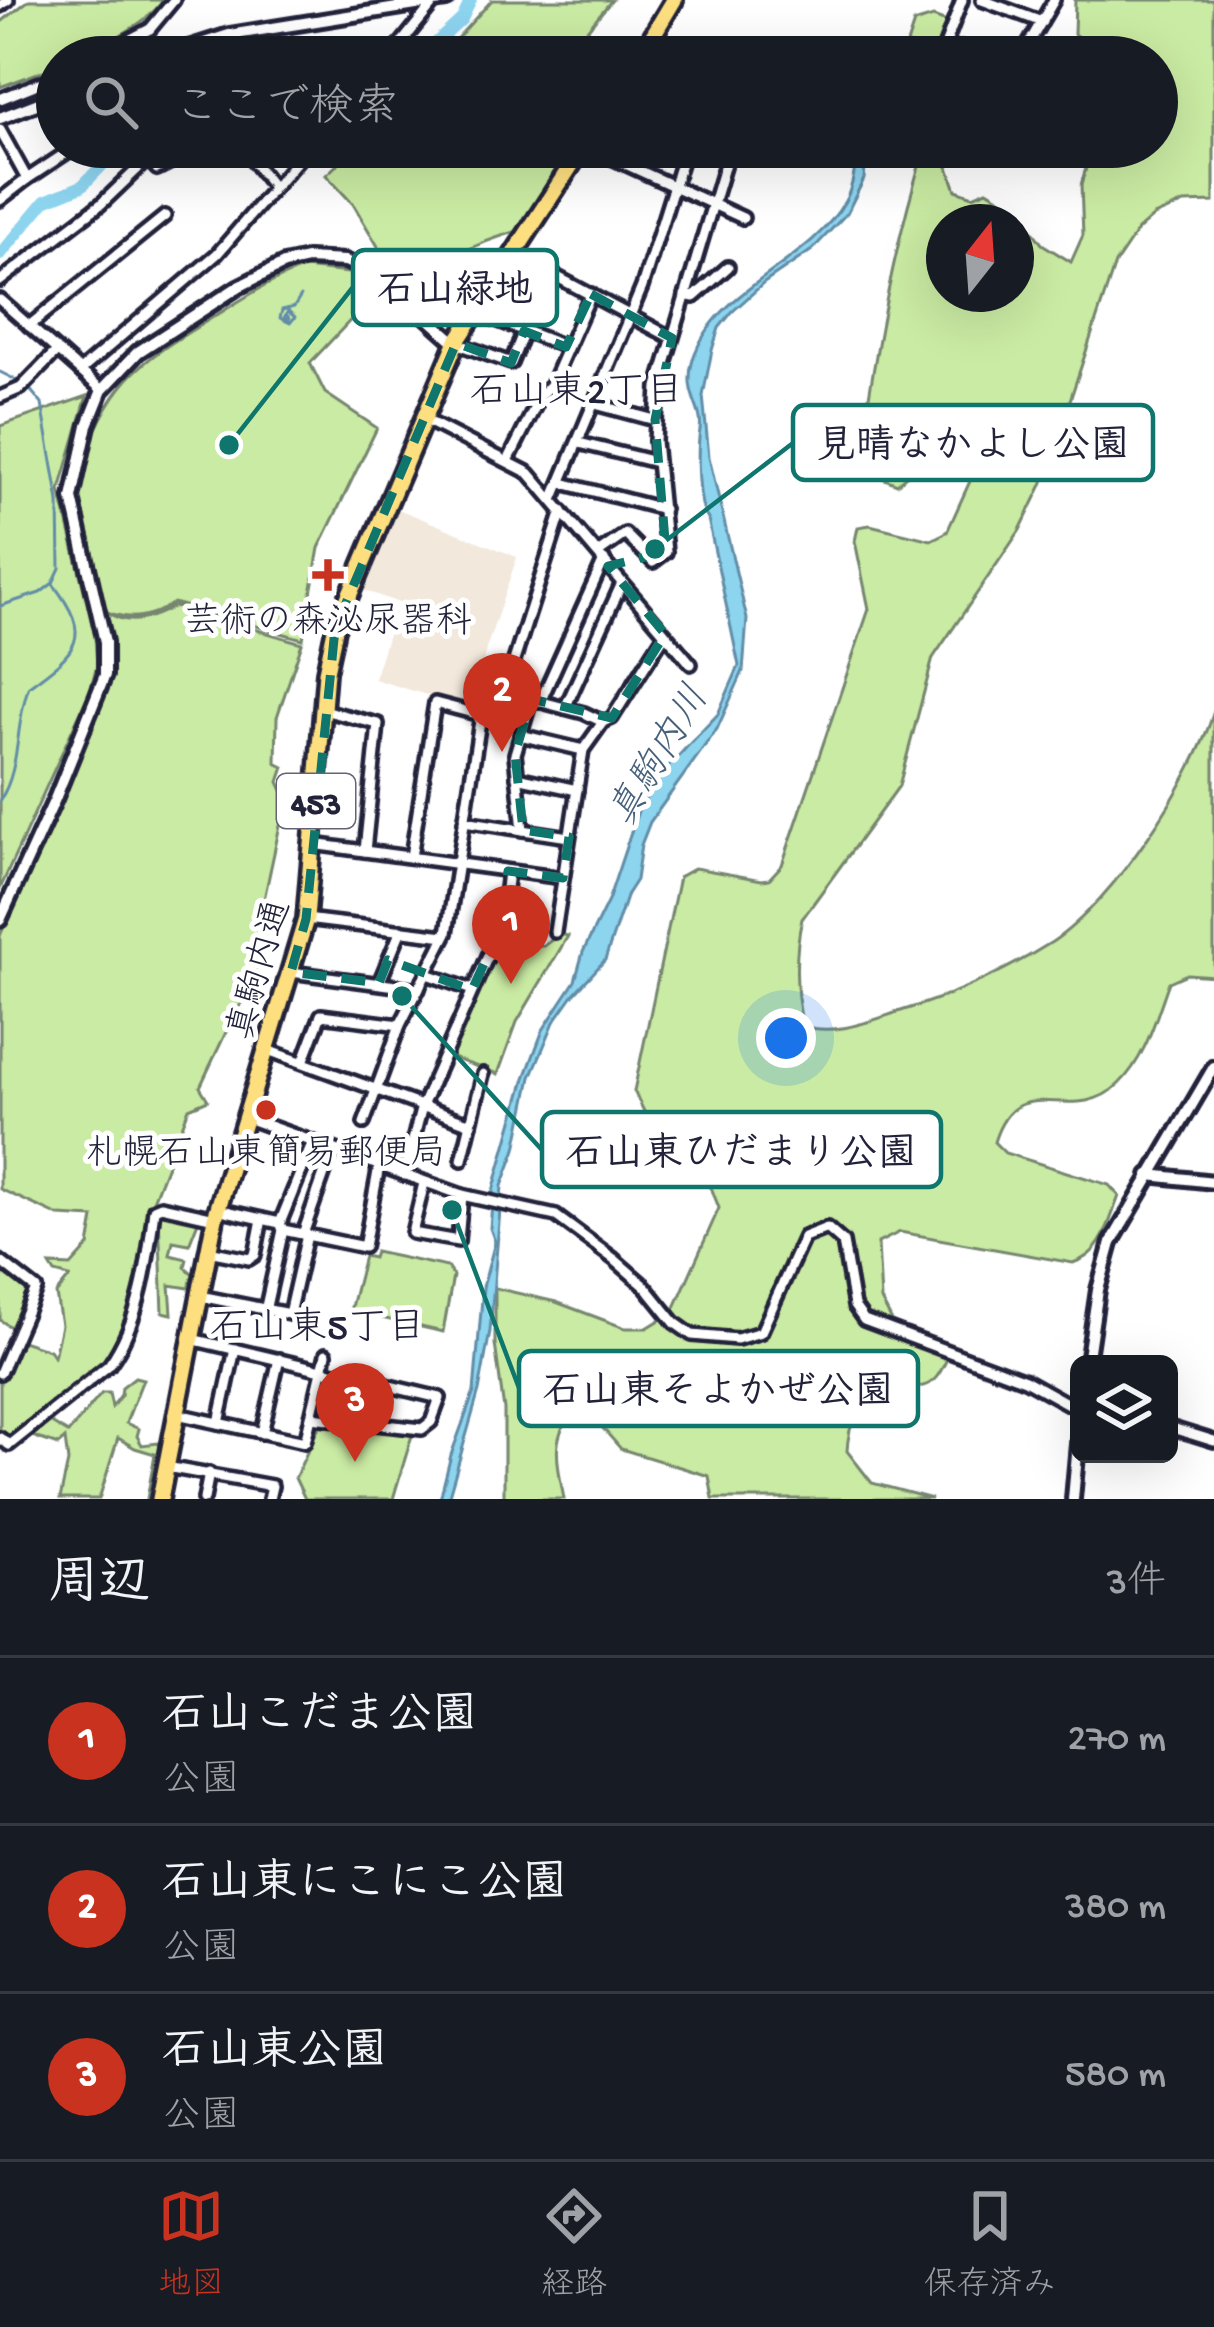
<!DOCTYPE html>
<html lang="ja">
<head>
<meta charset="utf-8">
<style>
  body { margin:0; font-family:"Gochi Hand","Klee One",sans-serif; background:#20242c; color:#f1f3f6 }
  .controls { position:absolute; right:36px; bottom:36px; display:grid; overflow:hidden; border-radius:18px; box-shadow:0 12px 48px #0002 }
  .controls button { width:108px; height:108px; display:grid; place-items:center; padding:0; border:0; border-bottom:3px solid #363941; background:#171b24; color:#f1f3f6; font:60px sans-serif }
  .compass { position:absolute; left:926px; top:204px; width:108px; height:108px; border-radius:50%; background:#171b24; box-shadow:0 12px 48px #0002; rotate:17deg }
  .you { position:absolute; left:786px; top:1038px; width:42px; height:42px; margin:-30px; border:9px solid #fff; border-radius:50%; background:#1a73e8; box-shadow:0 0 0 18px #1a73e833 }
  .badge { display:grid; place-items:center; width:78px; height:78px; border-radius:50%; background:#c8321e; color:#fff; font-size:39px; font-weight:700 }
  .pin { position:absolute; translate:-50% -99px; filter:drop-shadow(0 3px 6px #0008) }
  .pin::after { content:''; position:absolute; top:63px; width:42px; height:36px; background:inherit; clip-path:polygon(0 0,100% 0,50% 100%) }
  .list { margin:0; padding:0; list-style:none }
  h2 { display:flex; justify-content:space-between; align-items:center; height:156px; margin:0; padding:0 48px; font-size:51px }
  h2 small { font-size:39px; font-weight:400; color:#9ea1a6 }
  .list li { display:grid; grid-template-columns:78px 1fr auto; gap:36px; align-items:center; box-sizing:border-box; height:168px; padding:0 48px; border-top:3px solid #363941 }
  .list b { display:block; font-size:45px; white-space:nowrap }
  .list p { margin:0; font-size:39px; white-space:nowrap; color:#9ea1a6 }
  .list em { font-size:39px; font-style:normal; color:#9ea1a6 }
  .icon { flex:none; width:66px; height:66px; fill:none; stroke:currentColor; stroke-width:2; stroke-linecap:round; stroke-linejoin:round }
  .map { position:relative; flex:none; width:1214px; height:1499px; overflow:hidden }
  .search { position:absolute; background:#171b24; box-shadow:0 12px 48px #0002; left:36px; right:36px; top:36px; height:132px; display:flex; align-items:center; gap:30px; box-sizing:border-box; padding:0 42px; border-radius:66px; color:#9ea1a6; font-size:45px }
  .sheet { height:660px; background:#171b24 }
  nav { display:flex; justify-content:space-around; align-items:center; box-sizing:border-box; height:168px; border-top:3px solid #363941; background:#171b24; font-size:33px; color:#9ea1a6 }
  nav a { display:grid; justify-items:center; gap:6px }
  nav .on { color:#c8321e }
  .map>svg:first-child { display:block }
</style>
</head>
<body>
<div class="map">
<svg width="1214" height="1499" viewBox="0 0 1214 1499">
  <rect width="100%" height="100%" fill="#fff"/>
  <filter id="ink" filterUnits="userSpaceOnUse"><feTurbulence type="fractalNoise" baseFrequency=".00833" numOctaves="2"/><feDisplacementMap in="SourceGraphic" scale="24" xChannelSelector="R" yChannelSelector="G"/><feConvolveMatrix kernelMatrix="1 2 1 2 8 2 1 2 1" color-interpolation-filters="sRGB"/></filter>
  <g filter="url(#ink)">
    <!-- built -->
    <path fill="#f2e8db" d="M 393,507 L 517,557 L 485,652 L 476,710 L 374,679 L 391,625 L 399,627 L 407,606 L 358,588 Z"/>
    <!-- green -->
    <g fill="#caeba3" stroke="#76866f" stroke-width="3" fill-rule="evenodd">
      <path d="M 29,0 L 163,0 C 147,25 87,57 57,57 L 57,66 L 0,87 L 0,23 Z"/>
      <path d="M 492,0 L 612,0 L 564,57 L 440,57 Z"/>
      <path d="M 1075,0 L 1214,0 L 1214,202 L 1184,203 L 1154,216 L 1138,230 L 1115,264 L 1042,485 L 1020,530 L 933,658 L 899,786 L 802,919 C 794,953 795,993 803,1026 C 836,1036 870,1021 901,1011 C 954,995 1005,972 1052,942 C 1113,901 1193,781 1214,711 L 1214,976 L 1187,974 L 1169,982 C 1156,1017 1146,1058 1119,1084 C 1070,1130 1018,1065 994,1142 L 1005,1153 L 1109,1185 L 1119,1196 C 1108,1224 1103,1254 1073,1263 L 900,1232 L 878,1243 L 881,1300 L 893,1323 L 939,1340 L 948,1357 C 942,1368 937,1383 923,1386 C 910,1388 896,1381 883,1385 C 859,1391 848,1429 847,1451 L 872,1483 L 932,1499 L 713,1499 L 709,1476 L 621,1449 L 592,1416 L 574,1411 C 549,1437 558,1466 564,1499 L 504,1499 L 504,1410 L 495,1344 L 495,1288 L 556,1302 L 625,1328 L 647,1328 L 673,1312 L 719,1208 L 707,1177 L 656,1136 L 634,1091 L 679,877 L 695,868 L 762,880 L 769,879 L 782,865 L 869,609 L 855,541 L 858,527 L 870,525 L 931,540 L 947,532 L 970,481 L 968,470 L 960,462 L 930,455 L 897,484 L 868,472 L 860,454 C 876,349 893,248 925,147 L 962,147 L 962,152 L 948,167 L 956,190 L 973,196 L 987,190 L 1015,207 L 1042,244 L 1071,262 L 1083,235 L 1081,185 L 1086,168 L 1085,147 L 1157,147 L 1157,57 L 1088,57 L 1087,44 L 1074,34 ZM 944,222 L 1016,222 L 1016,294 L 944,294 Z"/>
      <path d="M 933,17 L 949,23 L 940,52 L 907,44 L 914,23 Z"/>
      <path d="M 356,147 L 541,147 L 563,159 L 518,231 C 476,243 443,259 411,289 L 396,277 L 353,204 L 326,175 Z"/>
      <path d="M 304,268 L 357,274 L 379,290 L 310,363 L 325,393 L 377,428 L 319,548 L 303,639 L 174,603 C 151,617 132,622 107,612 C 130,628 152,618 175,606 L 302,643 L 277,717 L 276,763 L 284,767 L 279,782 L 286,797 L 259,923 L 255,989 L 237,1009 L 200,1087 L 208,1100 L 189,1108 L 151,1206 L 136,1290 L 111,1356 L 9,1440 L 0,1433 L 0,1380 L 19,1340 L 49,1350 L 54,1357 L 61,1325 L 56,1294 L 70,1277 L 55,1273 L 50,1265 L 71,1266 L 89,1246 L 94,1218 L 59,1216 L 0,1189 L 0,936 L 109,685 C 117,622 82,568 77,506 C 76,490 82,468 87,452 C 113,376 149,356 215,316 C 244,298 271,280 304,268 Z"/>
      <path d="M 87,396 L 60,490 L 95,637 L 97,666 L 89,693 L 0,889 L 0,426 Z"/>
      <path d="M 506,934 L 543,946 L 560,934 L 568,936 L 517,1022 L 498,1074 L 449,1057 Z"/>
      <path d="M 165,1212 L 199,1219 L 189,1244 L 173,1241 L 170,1255 L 187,1259 L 185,1267 L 193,1274 L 189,1288 L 170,1285 L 172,1314 L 163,1312 L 159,1216 Z"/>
      <path d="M 375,1252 L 447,1267 L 453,1276 L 443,1332 L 350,1311 L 364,1256 L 373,1258 Z"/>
      <path d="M 6,1271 L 28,1290 L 12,1328 L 0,1320 L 0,1280 Z"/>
      <path d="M 135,1377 L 143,1379 L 126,1423 L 139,1429 L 137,1436 L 142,1445 L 158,1443 L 162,1449 L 152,1499 L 147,1499 L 155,1454 L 135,1448 L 118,1438 L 99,1499 L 60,1499 L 68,1462 L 65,1439 L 58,1445 L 29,1435 L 48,1421 L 68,1433 L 102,1393 L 109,1393 L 112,1407 L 121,1395 L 122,1387 Z"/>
      <path d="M 321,1422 L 413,1432 L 393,1499 L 305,1499 L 295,1478 Z"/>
    </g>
    <!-- water -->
    <path fill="#8dd4ef" stroke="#628da7" stroke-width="3" d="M 858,147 L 867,147 L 864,179 L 847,213 L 812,250 L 764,283 L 732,312 L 719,328 L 712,350 L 703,396 L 709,457 L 747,619 L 743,671 L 717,729 L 650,822 L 641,845 L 636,880 L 627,894 L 605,960 L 573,995 L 554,1022 L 531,1077 L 516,1149 L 502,1186 L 490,1331 L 479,1391 L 448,1499 L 440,1499 L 451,1455 L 474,1392 L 483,1287 L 495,1242 L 490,1228 L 493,1191 L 525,1078 L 543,1030 L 575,981 L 583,952 L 608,901 L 639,808 L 668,767 L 718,714 L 739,666 L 708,519 C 697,507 697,448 700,430 C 704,407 682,395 693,359 C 717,286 808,266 845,201 C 854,185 855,165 858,147 Z"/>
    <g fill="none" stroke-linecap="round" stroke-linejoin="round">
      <!-- stream -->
      <g stroke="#628da7" stroke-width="3">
        <path d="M 288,316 L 289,320 L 284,318 L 288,311 L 295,317 L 290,323 L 280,318 L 282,310 L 294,307 L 301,296"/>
        <path d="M 0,372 L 20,382"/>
        <path d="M 0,606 L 40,593 L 53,583 L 60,568 L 59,502 L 42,404 L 28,387"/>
        <path d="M 0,800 C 21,770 15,721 29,686 C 77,651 94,638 53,584"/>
      </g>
      <!-- river -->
      <g stroke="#8dd4ef" stroke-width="12">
        <path d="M 285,57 L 300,57"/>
        <path d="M 421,57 L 462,19 L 471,0"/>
        <path d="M 0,255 L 45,201 L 82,186 L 120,147"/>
      </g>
      <defs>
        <g id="minor">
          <path d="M 962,0 L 944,48 L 1025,50 L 1054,0"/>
          <path d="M 982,0 L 1042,22"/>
          <path d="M 0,6 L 8,0"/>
          <path d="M 138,37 L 142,57"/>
          <path d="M 96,57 L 150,29 L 174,0"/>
          <path d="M 390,57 L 432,5"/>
          <path d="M 0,99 L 57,76"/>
          <path d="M 0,130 L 27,179 L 75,147"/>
          <path d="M 242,147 L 273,187"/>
          <path d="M 588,147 L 743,218"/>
          <path d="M 0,200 L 27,179"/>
          <path d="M 514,254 L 672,338"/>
          <path d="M 0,281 L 101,204 L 148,159 L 157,169 L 201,147"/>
          <path d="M 685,295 L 694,297 L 728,267"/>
          <path d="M 0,300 L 102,390"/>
          <path d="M 476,312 L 566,347"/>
          <path d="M 29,326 L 165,216"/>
          <path d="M 456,343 L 511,363 L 524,331"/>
          <path d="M 80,371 L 217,254 L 309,147"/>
          <path d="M 0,397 L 21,388 L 57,351"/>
          <path d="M 595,404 L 655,420"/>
          <path d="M 422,418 L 529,473 L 691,664"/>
          <path d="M 579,443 L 656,462"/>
          <path d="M 508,461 L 541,395 L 551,385 L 591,294"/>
          <path d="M 562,483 L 663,509"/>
          <path d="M 553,500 L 642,287 L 686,147"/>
          <path d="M 562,511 L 504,692 L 584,713 L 603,722"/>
          <path d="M 598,553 L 625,534 L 653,562 L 666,552 L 655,441 L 658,387 L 730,147"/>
          <path d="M 540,702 L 604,560"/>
          <path d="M 565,708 L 622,583"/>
          <path d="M 323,710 L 378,724 L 365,851"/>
          <path d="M 520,735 L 583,750"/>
          <path d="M 517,777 L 577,790"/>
          <path d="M 464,821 L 569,837"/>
          <path d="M 523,830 L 515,754 L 531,700"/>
          <path d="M 313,844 L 563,878"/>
          <path d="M 306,919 L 445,936"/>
          <path d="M 555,932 L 583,750 L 603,722 L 612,718 L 665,634"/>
          <path d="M 291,972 L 419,989"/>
          <path d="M 427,974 L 472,990"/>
          <path d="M 379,983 L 401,930"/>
          <path d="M 265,1049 L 471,1124"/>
          <path d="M 303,1062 L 321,1015 L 400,1025"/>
          <path d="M 244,1117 L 462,1195 L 556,1216 L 614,1259 L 645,1286 L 675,1323 L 692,1335 L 737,1339 L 761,1332 L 804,1237 L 827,1228 L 843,1242 L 854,1306 L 864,1320 L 1025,1380 L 1079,1410"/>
          <path d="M 364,1123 L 400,1025 L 447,933 L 480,721 L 477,714 L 435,703 L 411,857"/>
          <path d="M 462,1160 L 483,1074"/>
          <path d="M 404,1175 L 422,1106 L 502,924 L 508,871"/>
          <path d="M 424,1183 L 412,1233 L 458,1241 L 462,1195"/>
          <path d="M 217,1209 L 280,1223 L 283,1230 L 307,1235"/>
          <path d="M 280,1223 L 313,1142"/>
          <path d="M 303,1234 L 333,1149"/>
          <path d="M 208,1251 L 249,1259 L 255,1255 L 262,1219"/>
          <path d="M 0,1261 L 36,1289 L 0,1373"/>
          <path d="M 200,1296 L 289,1314 L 307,1235 L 364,1247 L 379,1166"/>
          <path d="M 265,1311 L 283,1230"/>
          <path d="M 191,1339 L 440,1398 L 431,1422 L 422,1429 L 311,1417"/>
          <path d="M 177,1414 L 305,1442 L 326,1354"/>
          <path d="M 219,1423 L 235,1349"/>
          <path d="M 1169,1427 L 1214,1441"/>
          <path d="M 262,1433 L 279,1359"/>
          <path d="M 0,1438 L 9,1445 L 109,1365 C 140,1322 148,1261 154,1209 L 161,1206 L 215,1218"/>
          <path d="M 166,1467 L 272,1486 L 269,1499"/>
          <path d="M 204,1499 L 209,1473"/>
        </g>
        <g id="tertiary">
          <path d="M 160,57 L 229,35 L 447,0"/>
          <path d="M 0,118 L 57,96"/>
          <path d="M 0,920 L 55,799 L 105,675 L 105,642 L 72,498 L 88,425 L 102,390 L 138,352 L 238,287 L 284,264 L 307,259 L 345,261 L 382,277 L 456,343"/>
          <path d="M 1149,1175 L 1214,1182"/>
          <path d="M 1087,1364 L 1098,1290 L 1111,1243 L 1214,1067"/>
          <path d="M 1073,1499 L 1079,1433"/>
        </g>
        <g id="trunk">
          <path d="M 640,57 L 674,0"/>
          <path d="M 160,1499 L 215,1218 L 306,919 L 326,672 L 335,629 L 456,343 L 583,147"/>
        </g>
      </defs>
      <!-- minor casing -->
      <use href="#minor" stroke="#22223b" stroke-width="18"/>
      <!-- tertiary casing -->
      <use href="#tertiary" stroke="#22223b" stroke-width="20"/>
      <!-- trunk casing -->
      <use href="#trunk" stroke="#22223b" stroke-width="24"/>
      <!-- minor -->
      <use href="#minor" stroke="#fff" stroke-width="9"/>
      <!-- tertiary -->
      <use href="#tertiary" stroke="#fff" stroke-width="10"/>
      <!-- trunk -->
      <use href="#trunk" stroke="#fedf80" stroke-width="15"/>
    </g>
  </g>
  <!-- marked area -->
  <path fill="none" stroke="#0f766e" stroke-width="9" stroke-dasharray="24 15" stroke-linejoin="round" d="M 591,294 L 672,338 L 655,420 L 666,552 L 608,566 L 665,634 L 612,718 L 531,699 L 515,754 L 523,830 L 569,837 L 563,878 L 508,871 L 502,924 L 472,990 L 388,960 L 379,983 L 291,972 L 306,919 L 335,629 L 456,343 L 511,363 L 524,331 L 566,347 Z"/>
  <!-- markers -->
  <g fill="#c8321e" stroke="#fff" stroke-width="4.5">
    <path d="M322 557h12v12h12v12h-12v12h-12v-12h-12v-12h12z"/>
    <circle cx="266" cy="1110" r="12"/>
  </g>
  <g text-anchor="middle" stroke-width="10" stroke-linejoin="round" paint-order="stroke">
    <!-- shield labels -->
    <rect fill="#fff" stroke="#646476" stroke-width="3" x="277" y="774" width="78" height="54" rx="9"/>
    <g font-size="33" font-weight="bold" fill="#22223b">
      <text x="316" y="813">453</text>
    </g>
    <!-- poi labels -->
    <g font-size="36" fill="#22223b" stroke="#fff">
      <text x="328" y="631">芸術の森泌尿器科</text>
      <text x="266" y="1163">札幌石山東簡易郵便局</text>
    </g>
    <!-- street labels -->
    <g font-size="36" fill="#22223b" stroke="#fff">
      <text transform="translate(256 969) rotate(-74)" y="13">真駒内通</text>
    </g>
    <!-- neighbourhood labels -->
    <g font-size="39" fill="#22223b" stroke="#fff">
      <text x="577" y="402">石山東2丁目</text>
      <text x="318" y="1338">石山東5丁目</text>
    </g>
    <!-- water labels -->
    <g font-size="39" font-style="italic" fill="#47607a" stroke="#fff">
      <text transform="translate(656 754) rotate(-59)" y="14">真駒内川</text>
    </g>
  </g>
  <!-- callouts -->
  <path fill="none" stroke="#0f766e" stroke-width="4.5" d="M229 445L353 287M655 549L793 443M402 996L542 1150M452 1210L519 1388"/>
  <g fill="#0f766e" stroke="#fff" stroke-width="4.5">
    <circle cx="229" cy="445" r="12"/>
    <circle cx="655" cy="549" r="12"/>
    <circle cx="402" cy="996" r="12"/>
    <circle cx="452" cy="1210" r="12"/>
  </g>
  <g fill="#fff" stroke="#0f766e" stroke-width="4.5">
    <rect x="353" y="250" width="204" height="75" rx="12"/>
    <rect x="793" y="405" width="360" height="75" rx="12"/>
    <rect x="542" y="1112" width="399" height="75" rx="12"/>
    <rect x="519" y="1351" width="399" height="75" rx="12"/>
  </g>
  <g font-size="39" text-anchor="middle" font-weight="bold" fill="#22223b">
    <text x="455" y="301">石山緑地</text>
    <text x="973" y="456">見晴なかよし公園</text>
    <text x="741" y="1164">石山東ひだまり公園</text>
    <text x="718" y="1402">石山東そよかぜ公園</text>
  </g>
</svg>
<div class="controls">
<button><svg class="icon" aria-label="layers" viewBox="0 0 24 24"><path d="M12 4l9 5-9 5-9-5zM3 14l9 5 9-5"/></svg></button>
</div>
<svg class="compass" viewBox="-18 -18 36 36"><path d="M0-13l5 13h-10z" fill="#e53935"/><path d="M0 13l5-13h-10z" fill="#9ea1a6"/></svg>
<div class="you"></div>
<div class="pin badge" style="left:511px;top:984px">1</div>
<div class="pin badge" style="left:502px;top:752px">2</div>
<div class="pin badge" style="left:355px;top:1462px">3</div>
<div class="search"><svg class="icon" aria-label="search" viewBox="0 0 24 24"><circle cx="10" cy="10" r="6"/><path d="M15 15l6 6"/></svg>ここで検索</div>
</div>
<section class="sheet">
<h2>周辺<small>3件</small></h2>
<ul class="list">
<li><span class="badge">1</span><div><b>石山こだま公園</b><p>公園</p></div><em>270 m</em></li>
<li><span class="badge">2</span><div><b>石山東にこにこ公園</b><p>公園</p></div><em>380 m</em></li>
<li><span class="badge">3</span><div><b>石山東公園</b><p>公園</p></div><em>580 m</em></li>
</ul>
</section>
<nav>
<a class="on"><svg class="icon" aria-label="map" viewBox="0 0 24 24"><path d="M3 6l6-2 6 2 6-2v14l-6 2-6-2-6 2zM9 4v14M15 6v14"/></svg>地図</a>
<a><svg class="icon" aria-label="directions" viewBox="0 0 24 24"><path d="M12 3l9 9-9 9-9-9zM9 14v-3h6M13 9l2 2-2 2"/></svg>経路</a>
<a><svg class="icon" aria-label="saved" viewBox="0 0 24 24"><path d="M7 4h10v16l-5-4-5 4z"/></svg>保存済み</a>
</nav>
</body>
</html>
